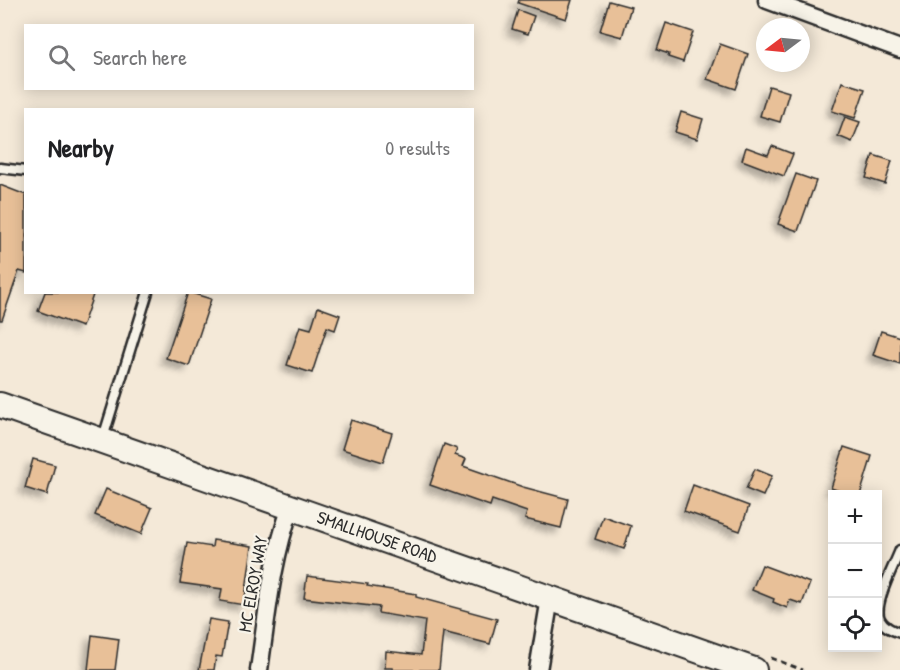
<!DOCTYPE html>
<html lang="en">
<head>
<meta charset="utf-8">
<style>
  body { margin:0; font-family:"Patrick Hand",sans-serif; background:#f6f6f6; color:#202124 }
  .controls { position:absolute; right:18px; bottom:18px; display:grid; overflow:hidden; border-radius:0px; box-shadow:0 3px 15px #0003 }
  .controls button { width:54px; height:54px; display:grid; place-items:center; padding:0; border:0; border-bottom:2px solid #e0e0e0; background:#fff; color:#202124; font:30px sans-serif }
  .compass { position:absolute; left:756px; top:18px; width:54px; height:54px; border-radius:50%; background:#fff; box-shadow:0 3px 15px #0003; rotate:254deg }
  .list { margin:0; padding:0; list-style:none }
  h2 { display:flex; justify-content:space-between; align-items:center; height:78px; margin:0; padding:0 24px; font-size:26px }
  h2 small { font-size:20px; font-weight:400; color:#757577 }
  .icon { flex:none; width:33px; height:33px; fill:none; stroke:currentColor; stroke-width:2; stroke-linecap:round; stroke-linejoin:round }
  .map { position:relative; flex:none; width:900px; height:670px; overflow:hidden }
  .search { position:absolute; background:#fff; box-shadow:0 3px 15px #0003; left:24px; top:24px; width:450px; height:66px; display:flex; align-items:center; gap:15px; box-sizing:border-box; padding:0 21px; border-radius:0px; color:#757577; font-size:22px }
  .panel { position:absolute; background:#fff; box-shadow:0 3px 15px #0003; left:24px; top:108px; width:450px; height:186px; border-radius:0px }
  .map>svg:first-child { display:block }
</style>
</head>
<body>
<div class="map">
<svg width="900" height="670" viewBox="0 0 900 670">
  <defs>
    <filter id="shadow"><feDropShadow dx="-5.5" dy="5.5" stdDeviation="3" flood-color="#0004"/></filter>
  </defs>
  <rect width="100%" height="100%" fill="#f4e9d8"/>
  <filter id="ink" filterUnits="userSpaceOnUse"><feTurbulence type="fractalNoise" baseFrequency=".0167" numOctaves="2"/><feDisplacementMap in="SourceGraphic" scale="12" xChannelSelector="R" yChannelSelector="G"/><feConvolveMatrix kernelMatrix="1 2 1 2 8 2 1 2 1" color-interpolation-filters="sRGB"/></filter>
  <g filter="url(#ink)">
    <!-- building -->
    <g fill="#e8c098" stroke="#2b2b2b" stroke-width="1.5" filter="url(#shadow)">
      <path d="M 519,0 L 572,0 L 566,19 L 518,3 Z"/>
      <path d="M 609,1 L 631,7 L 622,37 L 600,31 Z"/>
      <path d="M 518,10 L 534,16 L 528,34 L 512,29 Z"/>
      <path d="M 666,23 L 693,32 L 683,62 L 668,57 L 669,54 L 657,50 Z"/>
      <path d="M 720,44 L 748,54 L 736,89 L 707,79 Z"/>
      <path d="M 842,82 L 865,89 L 855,118 L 832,111 Z"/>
      <path d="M 769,86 L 789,92 L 780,122 L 760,116 Z"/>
      <path d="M 681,112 L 703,119 L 697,139 L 675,132 Z"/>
      <path d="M 845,117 L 860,122 L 852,142 L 838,136 Z"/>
      <path d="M 772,146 L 793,154 L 784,176 L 742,160 L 746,147 L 768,155 Z"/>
      <path d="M 873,155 L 892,161 L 885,184 L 866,178 Z"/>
      <path d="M 796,174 L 816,181 L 798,231 L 778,224 Z"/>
      <path d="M 0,185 L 26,195 L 26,273 L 19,271 L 2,320 L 0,320 Z"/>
      <path d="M 45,292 L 94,292 L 82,327 L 38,311 Z"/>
      <path d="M 188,292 L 211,299 L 189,366 L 166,358 Z"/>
      <path d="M 318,307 L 340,315 L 335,330 L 327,327 L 312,373 L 287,365 L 300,326 L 311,329 Z"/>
      <path d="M 881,331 L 900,337 L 900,364 L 873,355 Z"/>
      <path d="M 351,420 L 392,433 L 383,462 L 342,449 Z"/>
      <path d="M 444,444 L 457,449 L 455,455 L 466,459 L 463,466 L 523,487 L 568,499 L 561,528 L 525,519 L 527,512 L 492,500 L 490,506 L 430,485 Z"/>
      <path d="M 844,447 L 872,456 L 860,495 L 851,495 L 831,488 Z"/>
      <path d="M 33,459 L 55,465 L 47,495 L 25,488 Z"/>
      <path d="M 755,469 L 772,476 L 763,496 L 746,489 Z"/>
      <path d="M 693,485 L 749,506 L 740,531 L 684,511 Z"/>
      <path d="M 106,489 L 152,508 L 141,534 L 95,515 Z"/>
      <path d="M 603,516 L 631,526 L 624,549 L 595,539 Z"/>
      <path d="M 213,540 L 252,546 L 244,605 L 220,601 L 222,589 L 180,583 L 187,543 L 212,547 Z"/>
      <path d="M 762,565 L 810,583 L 802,604 L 790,600 L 787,608 L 773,602 L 774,599 L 752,590 Z"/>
      <path d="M 307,576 L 368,584 L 367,586 L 416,594 L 416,597 L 497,619 L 490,644 L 443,632 L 439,670 L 393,670 L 393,668 L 385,668 L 386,651 L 421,655 L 425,621 L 378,613 L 379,607 L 304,598 Z"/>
      <path d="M 209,619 L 228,622 L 222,657 L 216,656 L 214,670 L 199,670 Z"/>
      <path d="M 92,635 L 119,639 L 115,670 L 88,670 Z"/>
    </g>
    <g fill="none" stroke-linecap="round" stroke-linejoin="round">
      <defs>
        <g id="lane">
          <path d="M 0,168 L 26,171"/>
          <path d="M 103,438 L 148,292"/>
          <path d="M 900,550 C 894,566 873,604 880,619 C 884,627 892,630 900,633"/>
        </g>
        <g id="street">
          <path d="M 767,0 L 900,49"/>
          <path d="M 259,670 C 267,615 272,559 291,507"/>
          <path d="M 538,670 L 550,598"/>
        </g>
        <path id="secondary" d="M 0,405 L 754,670"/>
      </defs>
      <!-- lane casing -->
      <use href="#lane" stroke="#2b2b2b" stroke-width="13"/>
      <!-- street casing -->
      <use href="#street" stroke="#2b2b2b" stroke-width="21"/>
      <!-- secondary casing -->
      <use href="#secondary" stroke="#2b2b2b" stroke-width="28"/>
      <!-- path -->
      <path stroke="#2b2b2b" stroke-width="3" stroke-dasharray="6 4.5" stroke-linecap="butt" d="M 771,658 L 803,670"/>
      <!-- lane -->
      <use href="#lane" stroke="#f7f3e8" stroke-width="8"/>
      <!-- street -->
      <use href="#street" stroke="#f7f3e8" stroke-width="16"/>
      <!-- secondary -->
      <use href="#secondary" stroke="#f7f3e8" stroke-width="24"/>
    </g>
  </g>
  <g text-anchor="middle" stroke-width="4.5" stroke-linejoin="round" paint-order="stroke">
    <!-- street labels -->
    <g font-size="18" fill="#2b2b2b" stroke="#f7f3e8">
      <text transform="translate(377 537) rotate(19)" y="6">SMALLHOUSE ROAD</text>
      <text transform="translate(253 584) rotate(-80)" y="6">MC ELROY WAY</text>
    </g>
  </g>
</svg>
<div class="controls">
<button>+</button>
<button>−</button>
<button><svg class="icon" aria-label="locate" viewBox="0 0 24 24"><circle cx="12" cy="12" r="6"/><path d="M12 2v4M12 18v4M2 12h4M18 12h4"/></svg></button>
</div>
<svg class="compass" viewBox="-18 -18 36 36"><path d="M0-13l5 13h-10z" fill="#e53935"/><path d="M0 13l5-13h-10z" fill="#757577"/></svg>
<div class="search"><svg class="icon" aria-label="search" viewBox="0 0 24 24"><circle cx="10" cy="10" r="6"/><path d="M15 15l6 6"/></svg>Search here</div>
<section class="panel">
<h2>Nearby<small>0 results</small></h2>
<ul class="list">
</ul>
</section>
</div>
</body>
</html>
